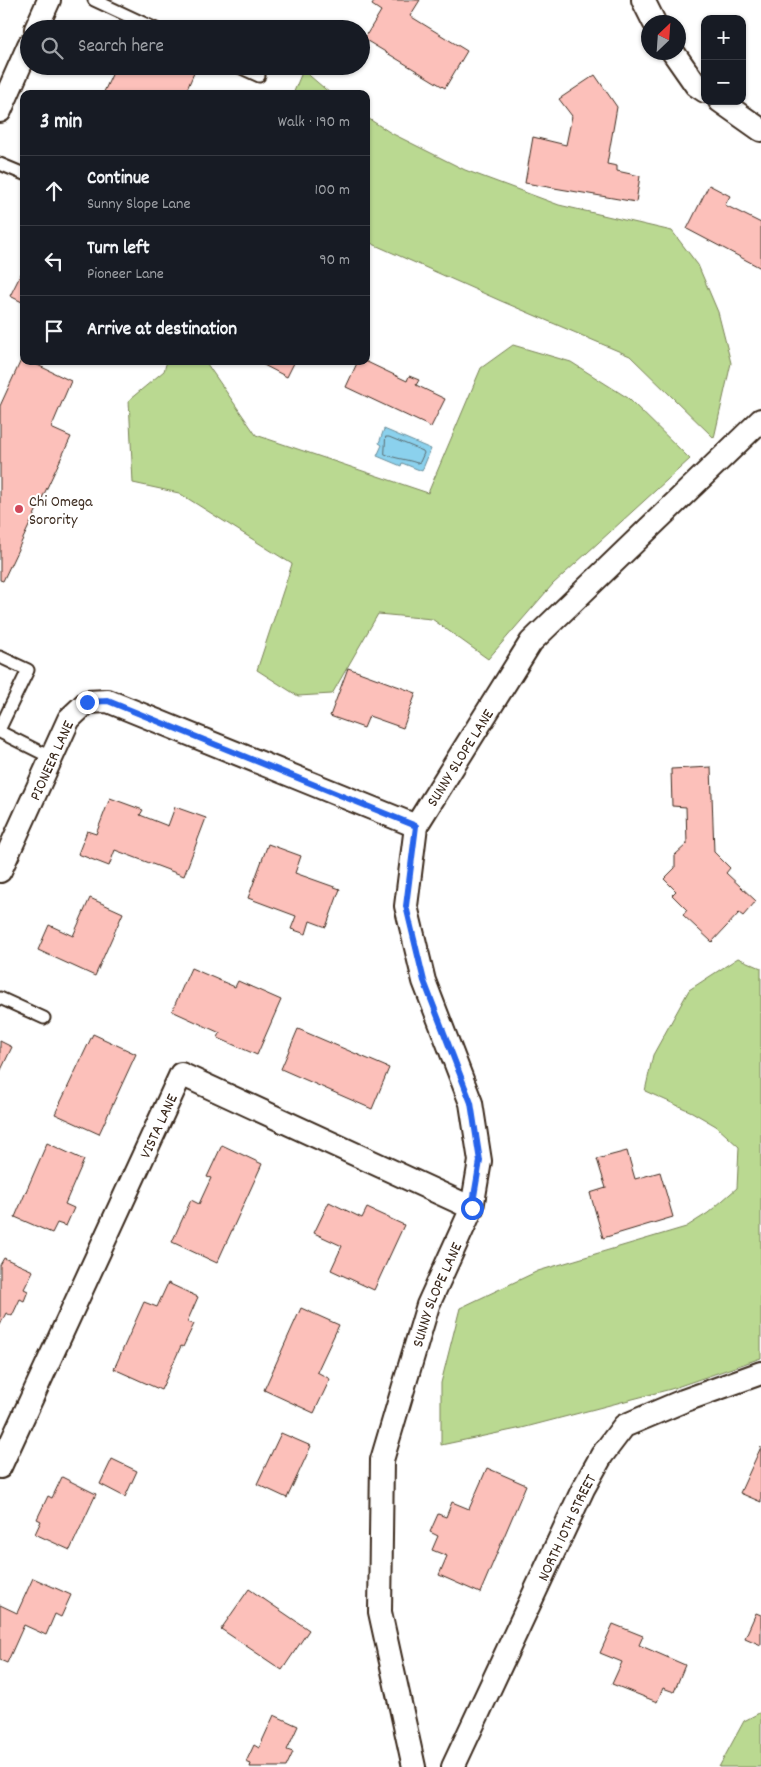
<!DOCTYPE html>
<html lang="en">
<head>
<meta charset="utf-8">
<style>
  body { margin:0; font-family:Dekko,sans-serif; background:#20242c; color:#f1f3f6 }
  .controls { position:absolute; right:15px; top:15px; display:grid; overflow:hidden; border-radius:10px; box-shadow:0 1px 4px #0004 }
  .controls button { width:45px; height:45px; display:grid; place-items:center; padding:0; border:0; border-bottom:1px solid #363941; background:#171b24; color:#f1f3f6; font:25px sans-serif }
  .compass { position:absolute; left:641px; top:15px; width:45px; height:45px; border-radius:50%; background:#171b24; box-shadow:0 1px 4px #0004; rotate:25deg }
  .stop { position:absolute; width:15px; height:15px; margin:-11px; border:4px solid #2563eb; border-radius:50%; background:#fff }
  .stop.end { background:#2563eb; border-color:#fff; box-shadow:0 1px 5px #0008 }
  .list { margin:0; padding:0; list-style:none }
  h2 { display:flex; justify-content:space-between; align-items:center; height:65px; margin:0; padding:0 20px; font-size:21px }
  h2 small { font-size:16px; font-weight:400; color:#9ea1a6 }
  .list li { display:grid; grid-template-columns:32px 1fr auto; gap:15px; align-items:center; box-sizing:border-box; height:70px; padding:0 20px; border-top:1px solid #363941 }
  .list b { display:block; font-size:19px; white-space:nowrap }
  .list p { margin:0; font-size:16px; white-space:nowrap; color:#9ea1a6 }
  .list em { font-size:16px; font-style:normal; color:#9ea1a6 }
  .icon { flex:none; width:28px; height:28px; fill:none; stroke:currentColor; stroke-width:2; stroke-linecap:round; stroke-linejoin:round }
  .map { position:relative; flex:none; width:761px; height:1767px; overflow:hidden }
  .search { position:absolute; background:#171b24; box-shadow:0 1px 4px #0004; left:20px; top:20px; width:350px; height:55px; display:flex; align-items:center; gap:12px; box-sizing:border-box; padding:0 18px; border-radius:28px; color:#9ea1a6; font-size:19px }
  .panel { position:absolute; background:#171b24; box-shadow:0 1px 4px #0004; left:20px; top:90px; width:350px; height:275px; border-radius:10px }
  .map>svg:first-child { display:block }
</style>
</head>
<body>
<div class="map">
<svg width="761" height="1767" viewBox="0 0 761 1767">
  <rect width="100%" height="100%" fill="#fff"/>
  <filter id="ink" filterUnits="userSpaceOnUse"><feTurbulence type="fractalNoise" baseFrequency=".02" numOctaves="2"/><feDisplacementMap in="SourceGraphic" scale="10" xChannelSelector="R" yChannelSelector="G"/><feConvolveMatrix kernelMatrix="1 2 1 2 8 2 1 2 1" color-interpolation-filters="sRGB"/></filter>
  <g filter="url(#ink)">
    <!-- green -->
    <g fill="#bad991" stroke="#7a8258">
      <path d="M 303,70 L 331,94 L 293,94 Z"/>
      <path d="M 366,117 L 391,133 L 465,170 L 559,205 L 672,231 L 698,265 L 718,312 L 731,363 L 714,438 L 630,356 L 501,301 L 366,241 Z"/>
      <path d="M 513,345 L 571,362 L 628,398 L 690,459 L 553,584 L 488,659 L 432,619 L 378,614 L 332,694 L 298,696 L 257,670 L 292,564 L 179,493 L 133,483 L 129,400 L 164,371 L 167,361 L 205,361 L 256,435 L 428,493 L 481,368 Z"/>
      <path d="M 738,958 L 761,968 L 761,1358 L 671,1389 L 522,1428 L 441,1445 L 441,1383 L 460,1308 L 538,1271 L 686,1227 L 708,1213 L 737,1188 L 739,1147 L 716,1126 L 692,1112 L 645,1091 L 653,1055 L 689,990 Z"/>
      <path d="M 761,1712 L 761,1767 L 719,1767 L 744,1721 Z"/>
    </g>
    <!-- water -->
    <path fill="#8bd1ed" stroke="#6b8e9a" d="M 384,429 L 431,449 L 422,471 L 402,463 L 401,466 L 377,456 L 382,445 L 379,443 Z"/>
    <g fill="none" stroke-linecap="round" stroke-linejoin="round">
      <!-- shore -->
      <path stroke="#5b6d71" stroke-width="1" d="M 386,437 L 389,437 L 423,451 L 424,453 L 420,462 L 417,463 C 406,459 396,459 385,454 Z"/>
    </g>
    <!-- building -->
    <g fill="#fcc0ba" stroke="#3b2a1e">
      <path d="M 375,0 L 420,0 L 410,16 L 467,51 L 445,88 L 364,39 L 381,11 L 372,5 Z"/>
      <path d="M 116,66 L 180,66 L 194,73 L 185,94 L 103,94 Z"/>
      <path d="M 595,75 L 617,107 L 607,164 L 617,166 L 617,171 L 640,176 L 636,202 L 525,183 L 533,137 L 566,145 L 572,116 L 559,99 Z"/>
      <path d="M 709,185 L 730,196 L 725,205 L 761,223 L 761,268 L 687,229 Z"/>
      <path d="M 24,268 L 24,303 L 10,296 Z"/>
      <path d="M 22,358 L 24,361 L 29,361 L 71,381 L 51,428 L 71,437 L 3,581 L 0,580 L 0,406 Z"/>
      <path d="M 256,361 L 295,361 L 287,377 Z"/>
      <path d="M 358,361 L 365,361 L 407,381 L 409,376 L 419,380 L 416,385 L 445,399 L 431,427 L 346,387 Z"/>
      <path d="M 348,668 L 416,693 L 403,728 L 369,716 L 364,728 L 330,716 Z"/>
      <path d="M 711,767 L 714,852 L 730,868 L 726,873 L 756,901 L 743,916 L 739,913 L 712,942 L 683,915 L 687,910 L 672,895 L 676,891 L 664,879 L 675,868 L 675,855 L 687,844 L 686,807 L 672,806 L 671,769 Z"/>
      <path d="M 110,798 L 143,810 L 140,815 L 168,826 L 175,807 L 206,818 L 184,876 L 115,850 L 109,866 L 78,854 L 87,831 L 96,834 Z"/>
      <path d="M 268,844 L 301,856 L 295,873 L 340,889 L 326,927 L 310,921 L 306,934 L 291,929 L 296,916 L 248,898 Z"/>
      <path d="M 90,898 L 123,913 L 95,976 L 38,950 L 49,925 L 73,936 Z"/>
      <path d="M 191,968 L 235,987 L 238,981 L 281,1000 L 257,1055 L 218,1038 L 220,1033 L 172,1011 Z"/>
      <path d="M 298,1029 L 389,1068 L 372,1109 L 281,1069 Z"/>
      <path d="M 93,1034 L 136,1054 L 99,1134 L 55,1114 Z"/>
      <path d="M 0,1041 L 12,1047 L 0,1072 Z"/>
      <path d="M 47,1143 L 84,1160 L 65,1204 L 74,1208 L 66,1226 L 57,1223 L 52,1233 L 15,1217 Z"/>
      <path d="M 222,1145 L 262,1164 L 217,1263 L 172,1242 L 191,1200 L 199,1204 L 211,1178 L 207,1177 Z"/>
      <path d="M 627,1151 L 635,1179 L 660,1172 L 673,1217 L 603,1238 L 590,1193 L 606,1188 L 597,1159 Z"/>
      <path d="M 329,1202 L 362,1218 L 367,1208 L 404,1225 L 374,1290 L 331,1270 L 342,1246 L 314,1233 Z"/>
      <path d="M 4,1258 L 33,1271 L 24,1289 L 28,1291 L 24,1301 L 20,1299 L 12,1316 L 6,1313 L 0,1325 L 0,1265 Z"/>
      <path d="M 168,1283 L 198,1297 L 187,1322 L 194,1324 L 183,1347 L 181,1346 L 161,1390 L 114,1369 L 144,1302 L 157,1307 Z"/>
      <path d="M 301,1308 L 339,1325 L 317,1372 L 330,1379 L 314,1413 L 264,1390 Z"/>
      <path d="M 281,1433 L 311,1446 L 287,1498 L 257,1484 Z"/>
      <path d="M 761,1447 L 761,1502 L 740,1493 Z"/>
      <path d="M 112,1459 L 137,1471 L 125,1497 L 100,1484 Z"/>
      <path d="M 487,1468 L 526,1485 L 480,1593 L 439,1575 L 447,1556 L 432,1550 L 438,1536 L 430,1532 L 438,1514 L 446,1517 L 452,1502 L 469,1509 Z"/>
      <path d="M 62,1477 L 96,1494 L 70,1550 L 35,1534 L 41,1521 L 37,1519 L 48,1496 L 52,1498 Z"/>
      <path d="M 33,1578 L 71,1595 L 61,1617 L 55,1614 L 46,1635 L 24,1625 L 7,1663 L 0,1660 L 0,1605 L 17,1613 Z"/>
      <path d="M 249,1589 L 309,1630 L 282,1670 L 221,1629 Z"/>
      <path d="M 756,1613 L 761,1615 L 761,1645 L 745,1638 Z"/>
      <path d="M 613,1624 L 643,1636 L 639,1645 L 685,1665 L 674,1692 L 663,1688 L 657,1702 L 612,1684 L 622,1662 L 600,1653 Z"/>
      <path d="M 274,1715 L 298,1726 L 287,1750 L 293,1752 L 286,1767 L 250,1767 L 251,1764 L 246,1762 L 254,1745 L 259,1748 Z"/>
    </g>
    <g fill="none" stroke-linecap="round" stroke-linejoin="round">
      <defs>
        <g id="lane">
          <path d="M 94,0 L 156,29"/>
          <path d="M 237,66 L 259,76"/>
          <path d="M 0,164 L 24,174"/>
          <path d="M 0,657 L 28,670 L 0,728"/>
          <path d="M 0,732 L 52,758"/>
          <path d="M 0,998 L 44,1018"/>
        </g>
        <g id="street">
          <path d="M 643,0 L 654,22"/>
          <path d="M 36,29 L 49,0"/>
          <path d="M 673,52 L 696,85 L 705,91"/>
          <path d="M 720,101 L 761,130"/>
          <path d="M 0,111 L 29,45"/>
          <path id="s1" d="M 0,871 L 69,719 L 87,702 L 108,701 L 416,826"/>
          <path id="s2" d="M 0,1467 L 181,1074 L 472,1208"/>
          <path id="s3" d="M 414,1767 L 380,1612 L 382,1460 L 428,1305 L 472,1208 L 480,1161 L 471,1103 L 424,981 L 406,906 L 416,826 L 531,642 L 761,420"/>
          <path id="s4" d="M 453,1767 L 583,1489 L 602,1455 L 624,1426 L 683,1401 L 761,1373"/>
        </g>
      </defs>
      <!-- lane casing -->
      <use href="#lane" stroke="#3b2a1e" stroke-width="15"/>
      <!-- street casing -->
      <use href="#street" stroke="#3b2a1e" stroke-width="26"/>
      <!-- lane -->
      <use href="#lane" stroke="#fff" stroke-width="11"/>
      <!-- street -->
      <use href="#street" stroke="#fff" stroke-width="22"/>
    </g>
  </g>
  <g fill="none" stroke-linecap="round" stroke-linejoin="round" filter="url(#ink)">
    <!-- route -->
    <path stroke="#2563eb" stroke-width="6" d="M 87,702 L 108,701 L 416,826 L 406,906 L 424,981 L 471,1103 L 480,1161 L 472,1208"/>
  </g>
  <!-- markers -->
  <circle fill="#d1495b" stroke="#fff" stroke-width="2" cx="19" cy="509" r="5"/>
  <g text-anchor="middle" stroke-width="4" stroke-linejoin="round" paint-order="stroke">
    <!-- poi labels -->
    <g font-size="16" fill="#3b2a1e" stroke="#fff" text-anchor="start">
      <text x="29" y="506">Chi Omega<tspan x="29" dy="18">Sorority</tspan></text>
    </g>
    <!-- street labels -->
    <g font-size="16" fill="#3b2a1e" stroke="#fff">
      <text dy="6" stroke="none"><textPath href="#s3" startOffset="1055">SUNNY SLOPE LANE</textPath></text>
      <text dy="6" stroke="none"><textPath href="#s1" startOffset="122">PIONEER LANE</textPath></text>
      <text dy="6" stroke="none"><textPath href="#s2" startOffset="376">VISTA LANE</textPath></text>
      <text dy="6" stroke="none"><textPath href="#s3" startOffset="485">SUNNY SLOPE LANE</textPath></text>
      <text dy="6" stroke="none"><textPath href="#s4" startOffset="265">NORTH 10TH STREET</textPath></text>
    </g>
  </g>
</svg>
<div class="controls">
<button>+</button>
<button>−</button>
</div>
<svg class="compass" viewBox="-18 -18 36 36"><path d="M0-13l5 13h-10z" fill="#e53935"/><path d="M0 13l5-13h-10z" fill="#9ea1a6"/></svg>
<div class="stop" style="left:472px;top:1208px"></div>
<div class="stop end" style="left:87px;top:702px"></div>
<div class="search"><svg class="icon" aria-label="search" viewBox="0 0 24 24"><circle cx="10" cy="10" r="6"/><path d="M15 15l6 6"/></svg>Search here</div>
<section class="panel">
<h2>3 min<small>Walk · 190 m</small></h2>
<ul class="list">
<li><svg class="icon" aria-label="ahead" viewBox="0 0 24 24"><path d="M12 20V5M6 11l6-6 6 6"/></svg><div><b>Continue</b><p>Sunny Slope Lane</p></div><em>100 m</em></li>
<li><svg class="icon" aria-label="left" viewBox="0 0 24 24"><path d="M17 20v-9H6M10 6l-5 5 5 5"/></svg><div><b>Turn left</b><p>Pioneer Lane</p></div><em>90 m</em></li>
<li><svg class="icon" aria-label="arrive" viewBox="0 0 24 24"><path d="M6 21V4h12l-3 4 3 4H6"/></svg><div><b>Arrive at destination</b></div></li>
</ul>
</section>
</div>
</body>
</html>
